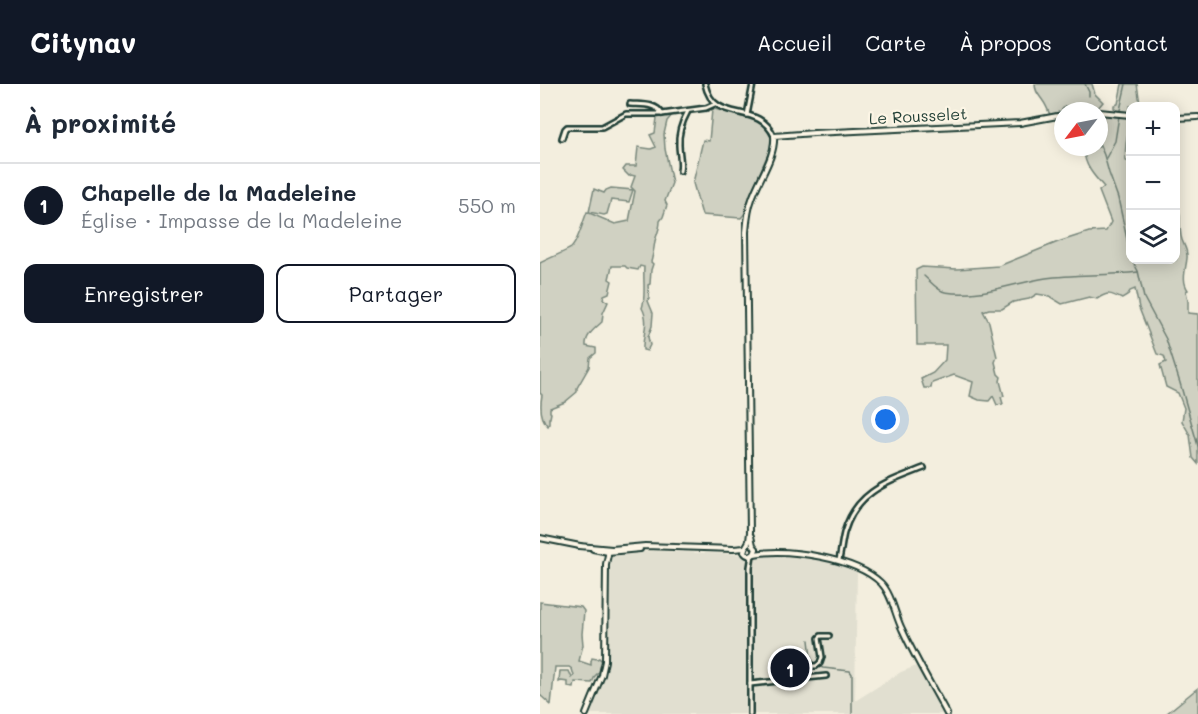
<!DOCTYPE html>
<html lang="fr">
<head>
<meta charset="utf-8">
<style>
  body { margin:0; font-family:Mali,sans-serif; background:#f6f6f7; color:#1f2937 }
  .controls { position:absolute; right:18px; top:18px; display:grid; overflow:hidden; border-radius:12px; box-shadow:0 3px 15px #0003 }
  .controls button { width:54px; height:54px; display:grid; place-items:center; padding:0; border:0; border-bottom:2px solid #e0e1e3; background:#fff; color:#1f2937; font:30px sans-serif }
  .compass { position:absolute; left:514px; top:18px; width:54px; height:54px; border-radius:50%; background:#fff; box-shadow:0 3px 15px #0003; rotate:238deg }
  .you { position:absolute; left:346px; top:336px; width:21px; height:21px; margin:-15px; border:4px solid #fff; border-radius:50%; background:#1a73e8; box-shadow:0 0 0 9px #1a73e833 }
  .badge { display:grid; place-items:center; width:39px; height:39px; border-radius:50%; background:#111827; color:#fff; font-size:20px; font-weight:700 }
  .pin { position:absolute; translate:-50% -50%; border:3px solid #fff; box-shadow:0 2px 6px #0006 }
  .list { margin:0; padding:0; list-style:none }
  h2 { display:flex; justify-content:space-between; align-items:center; height:78px; margin:0; padding:0 24px; font-size:26px }
  h2 small { font-size:20px; font-weight:400; color:#747a83 }
  .list li { display:grid; grid-template-columns:39px 1fr auto; gap:18px; align-items:center; box-sizing:border-box; height:84px; padding:0 24px; border-top:2px solid #e0e1e3 }
  .list b { display:block; font-size:22px; white-space:nowrap }
  .list p { margin:0; font-size:20px; white-space:nowrap; color:#747a83 }
  .list em { font-size:20px; font-style:normal; color:#747a83 }
  .actions { display:flex; gap:12px; padding:18px 24px }
  .actions a { flex:1; padding:14px 0; border:2px solid #111827; border-radius:12px; text-align:center; font-size:21px; color:#111827 }
  .actions .main { background:#111827; color:#fff }
  .icon { flex:none; width:33px; height:33px; fill:none; stroke:currentColor; stroke-width:2; stroke-linecap:round; stroke-linejoin:round }
  .map { position:relative; flex:none; width:658px; height:630px; overflow:hidden }
  header { display:flex; align-items:center; gap:36px; box-sizing:border-box; height:84px; padding:0 30px; background:#111827; color:#fff }
  header strong { font-size:28px }
  nav { display:flex; gap:33px; margin-inline-start:auto; font-size:21px }
  main { display:flex }
  aside { flex:1; background:#fff }
  .map>svg:first-child { display:block }
</style>
</head>
<body>
<header>
<strong>Citynav</strong>
<nav><a>Accueil</a><a>Carte</a><a>À propos</a><a>Contact</a></nav>
</header>
<main>
<aside>
<h2>À proximité<small></small></h2>
<ul class="list">
<li><span class="badge">1</span><div><b>Chapelle de la Madeleine</b><p>Église · Impasse de la Madeleine</p></div><em>550 m</em></li>
</ul>
<div class="actions"><a class="main">Enregistrer</a><a>Partager</a></div>
</aside>
<div class="map">
<svg width="658" height="630" viewBox="0 0 658 630">
  <rect width="100%" height="100%" fill="#f3eede"/>
  <filter id="ink" filterUnits="userSpaceOnUse"><feTurbulence type="fractalNoise" baseFrequency=".0167" numOctaves="2"/><feDisplacementMap in="SourceGraphic" scale="12" xChannelSelector="R" yChannelSelector="G"/><feConvolveMatrix kernelMatrix="1 2 1 2 8 2 1 2 1" color-interpolation-filters="sRGB"/></filter>
  <g filter="url(#ink)">
    <!-- built -->
    <path fill="#e1dfd0" d="M 113,467 L 271,473 L 289,475 L 317,486 L 315,617 L 361,588 L 379,581 L 404,630 L 50,630 L 65,594 L 67,582 L 70,475 L 74,471 Z"/>
    <!-- green -->
    <g fill="#d0d1c2" stroke="#78877b" stroke-width="1.5">
      <path d="M 495,0 L 552,0 L 555,10 L 563,18 L 558,24 L 532,24 L 525,22 L 520,28 L 510,31 C 508,26 506,21 503,17 C 499,11 495,8 495,0 Z"/>
      <path d="M 582,0 L 597,0 L 600,20 L 599,22 L 590,22 L 590,28 L 576,26 L 574,24 L 574,21 L 578,20 Z"/>
      <path d="M 175,25 L 202,33 L 214,35 L 226,43 L 231,53 L 230,65 L 208,117 L 206,128 L 201,134 L 162,131 L 153,99 L 163,56 L 169,57 L 172,26 Z"/>
      <path d="M 133,30 L 127,37 L 124,50 L 125,65 L 132,99 L 125,117 L 127,121 L 123,133 L 120,137 C 120,145 117,149 115,157 C 114,164 113,171 111,178 L 113,180 L 111,186 L 110,200 L 108,201 L 109,214 L 108,217 L 113,229 L 112,242 L 108,253 L 110,261 L 107,267 L 103,266 C 102,252 110,238 102,224 C 106,214 103,195 104,183 L 100,182 L 98,186 L 87,184 L 85,182 L 72,182 L 69,195 L 72,197 L 69,209 L 64,211 L 63,215 L 68,218 L 63,229 L 62,238 C 54,245 45,252 46,262 L 56,264 L 56,269 L 50,274 L 49,283 L 37,304 L 37,308 L 25,318 L 10,324 L 10,328 L 11,329 L 10,334 L 9,334 L 9,340 L 8,342 C 0,334 0,322 2,311 L 0,309 L 0,179 C 7,175 27,167 31,164 C 38,158 43,137 47,128 L 75,140 L 89,137 L 95,107 L 91,103 L 95,92 L 91,91 L 89,92 L 83,86 L 86,82 L 96,82 L 98,63 L 111,65 L 116,63 L 110,51 L 115,49 L 117,34 Z"/>
      <path d="M 559,30 L 590,33 C 590,48 583,62 586,77 L 590,78 L 590,176 L 636,176 L 636,101 C 636,112 639,123 640,133 C 640,139 640,146 641,152 C 642,160 648,164 647,174 C 646,185 641,196 648,206 L 646,207 L 648,217 L 648,229 L 658,230 L 658,380 L 653,374 L 650,351 L 642,337 L 644,324 L 638,309 L 626,303 L 620,281 L 626,278 L 624,272 L 617,270 L 599,224 L 595,205 L 590,207 L 587,212 L 582,215 C 570,209 568,208 557,215 L 549,213 L 522,220 L 509,212 L 497,210 L 489,215 L 473,218 L 462,225 L 449,225 L 443,227 L 449,238 L 457,273 L 455,278 L 458,290 L 461,293 L 460,297 L 464,312 L 461,313 L 463,320 L 457,321 L 453,312 L 449,317 L 439,316 L 430,312 L 433,298 L 414,291 L 392,299 L 391,304 L 384,304 L 381,295 L 393,289 L 405,276 L 406,261 L 377,261 L 376,186 L 382,183 L 417,185 L 459,182 L 518,158 L 549,148 L 566,147 L 571,138 L 559,107 L 564,103 C 554,92 544,81 544,66 L 541,63 L 559,63 Z"/>
      <path d="M 71,104 L 93,106 L 89,118 L 71,116 L 67,130 L 64,131 L 49,128 L 54,105 L 64,109 L 66,106 Z"/>
      <path d="M 0,518 L 41,523 L 44,527 L 42,550 L 43,561 L 39,577 L 51,581 L 51,577 L 52,574 L 57,575 L 59,574 L 62,577 L 59,588 L 55,592 L 52,599 L 35,598 L 34,604 L 28,603 L 28,598 L 21,597 L 19,598 L 20,587 L 29,587 L 32,594 L 34,592 L 32,585 L 29,583 L 15,583 L 11,621 L 0,611 Z"/>
      <path d="M 658,604 L 658,630 L 626,630 L 654,607 Z"/>
    </g>
    <g fill="none" stroke-linecap="round" stroke-linejoin="round">
      <!-- stream -->
      <g stroke="#6c7d72" stroke-width="1.5">
        <path d="M 545,0 L 549,8 L 549,12"/>
        <path d="M 580,26 L 586,0"/>
        <path d="M 559,59 L 564,71 L 569,89 L 578,114 L 590,169"/>
        <path d="M 566,74 L 575,57 L 579,32"/>
        <path d="M 592,176 L 598,187 L 604,214 L 626,255 L 640,299 L 658,362"/>
        <path d="M 384,192 C 390,197 398,207 405,208 C 439,214 473,199 506,194 C 536,190 567,192 598,188"/>
        <path d="M 269,556 L 271,574 L 275,580"/>
        <path d="M 278,582 L 283,584 L 310,587 L 312,590 L 312,630"/>
      </g>
      <defs>
        <g id="minor">
          <path d="M 165,0 C 174,42 218,16 234,52"/>
          <path d="M 90,20 C 102,21 116,19 122,30"/>
          <path d="M 207,31 L 213,0"/>
          <path d="M 22,54 L 25,45 L 27,43 L 62,43 L 86,30 L 122,30 L 166,24 L 175,20"/>
          <path d="M 140,87 C 142,78 139,70 139,61 C 138,49 142,38 148,27"/>
          <path d="M 299,476 C 301,467 302,457 304,449 C 316,407 348,398 384,384"/>
          <path d="M 264,582 L 276,582 L 280,579 L 282,573 L 279,554 L 281,552 L 289,552"/>
          <path d="M 247,597 L 246,580 C 249,576 254,574 259,575 L 264,582 L 264,595"/>
          <path d="M 210,600 L 286,592"/>
          <path d="M 210,630 L 210,483 L 212,471"/>
        </g>
        <g id="tertiary">
          <path d="M 559,28 L 590,31"/>
          <path d="M 636,34 L 658,33"/>
          <path d="M 211,452 L 213,461 L 216,465"/>
          <path d="M 0,454 L 40,462"/>
          <path d="M 39,462 L 72,465 L 105,462 L 193,465 L 205,464"/>
          <path d="M 53,465 L 68,468 L 100,465"/>
          <path d="M 216,465 L 214,470 C 211,473 207,472 204,468 L 205,464 L 209,457 L 210,448 L 206,148 C 207,136 208,125 212,115 C 218,96 236,72 234,52 L 274,49 L 480,39 L 523,31"/>
          <path d="M 214,470 C 248,464 316,474 341,499 C 352,510 355,531 362,545 C 375,574 392,602 407,630"/>
          <path d="M 46,630 L 62,591 L 65,577 L 66,480 L 68,471 L 68,465"/>
        </g>
      </defs>
      <!-- minor casing -->
      <use href="#minor" stroke="#1f3d34" stroke-width="8"/>
      <!-- tertiary casing -->
      <use href="#tertiary" stroke="#1f3d34" stroke-width="8"/>
      <!-- minor -->
      <use href="#minor" stroke="#fcf5e5" stroke-width="3"/>
      <!-- tertiary -->
      <use href="#tertiary" stroke="#fcf5e5" stroke-width="4"/>
    </g>
  </g>
  <g text-anchor="middle" stroke-width="4.5" stroke-linejoin="round" paint-order="stroke">
    <!-- street labels -->
    <g font-size="16" fill="#1f3d34" stroke="#fcf5e5">
      <text transform="translate(378 32) rotate(-3)" y="6">Le Rousselet</text>
    </g>
  </g>
</svg>
<div class="controls">
<button>+</button>
<button>−</button>
<button><svg class="icon" aria-label="layers" viewBox="0 0 24 24"><path d="M12 4l9 5-9 5-9-5zM3 14l9 5 9-5"/></svg></button>
</div>
<svg class="compass" viewBox="-18 -18 36 36"><path d="M0-13l5 13h-10z" fill="#e53935"/><path d="M0 13l5-13h-10z" fill="#747a83"/></svg>
<div class="you"></div>
<div class="pin badge" style="left:250px;top:584px">1</div>
</div>
</main>
</body>
</html>
